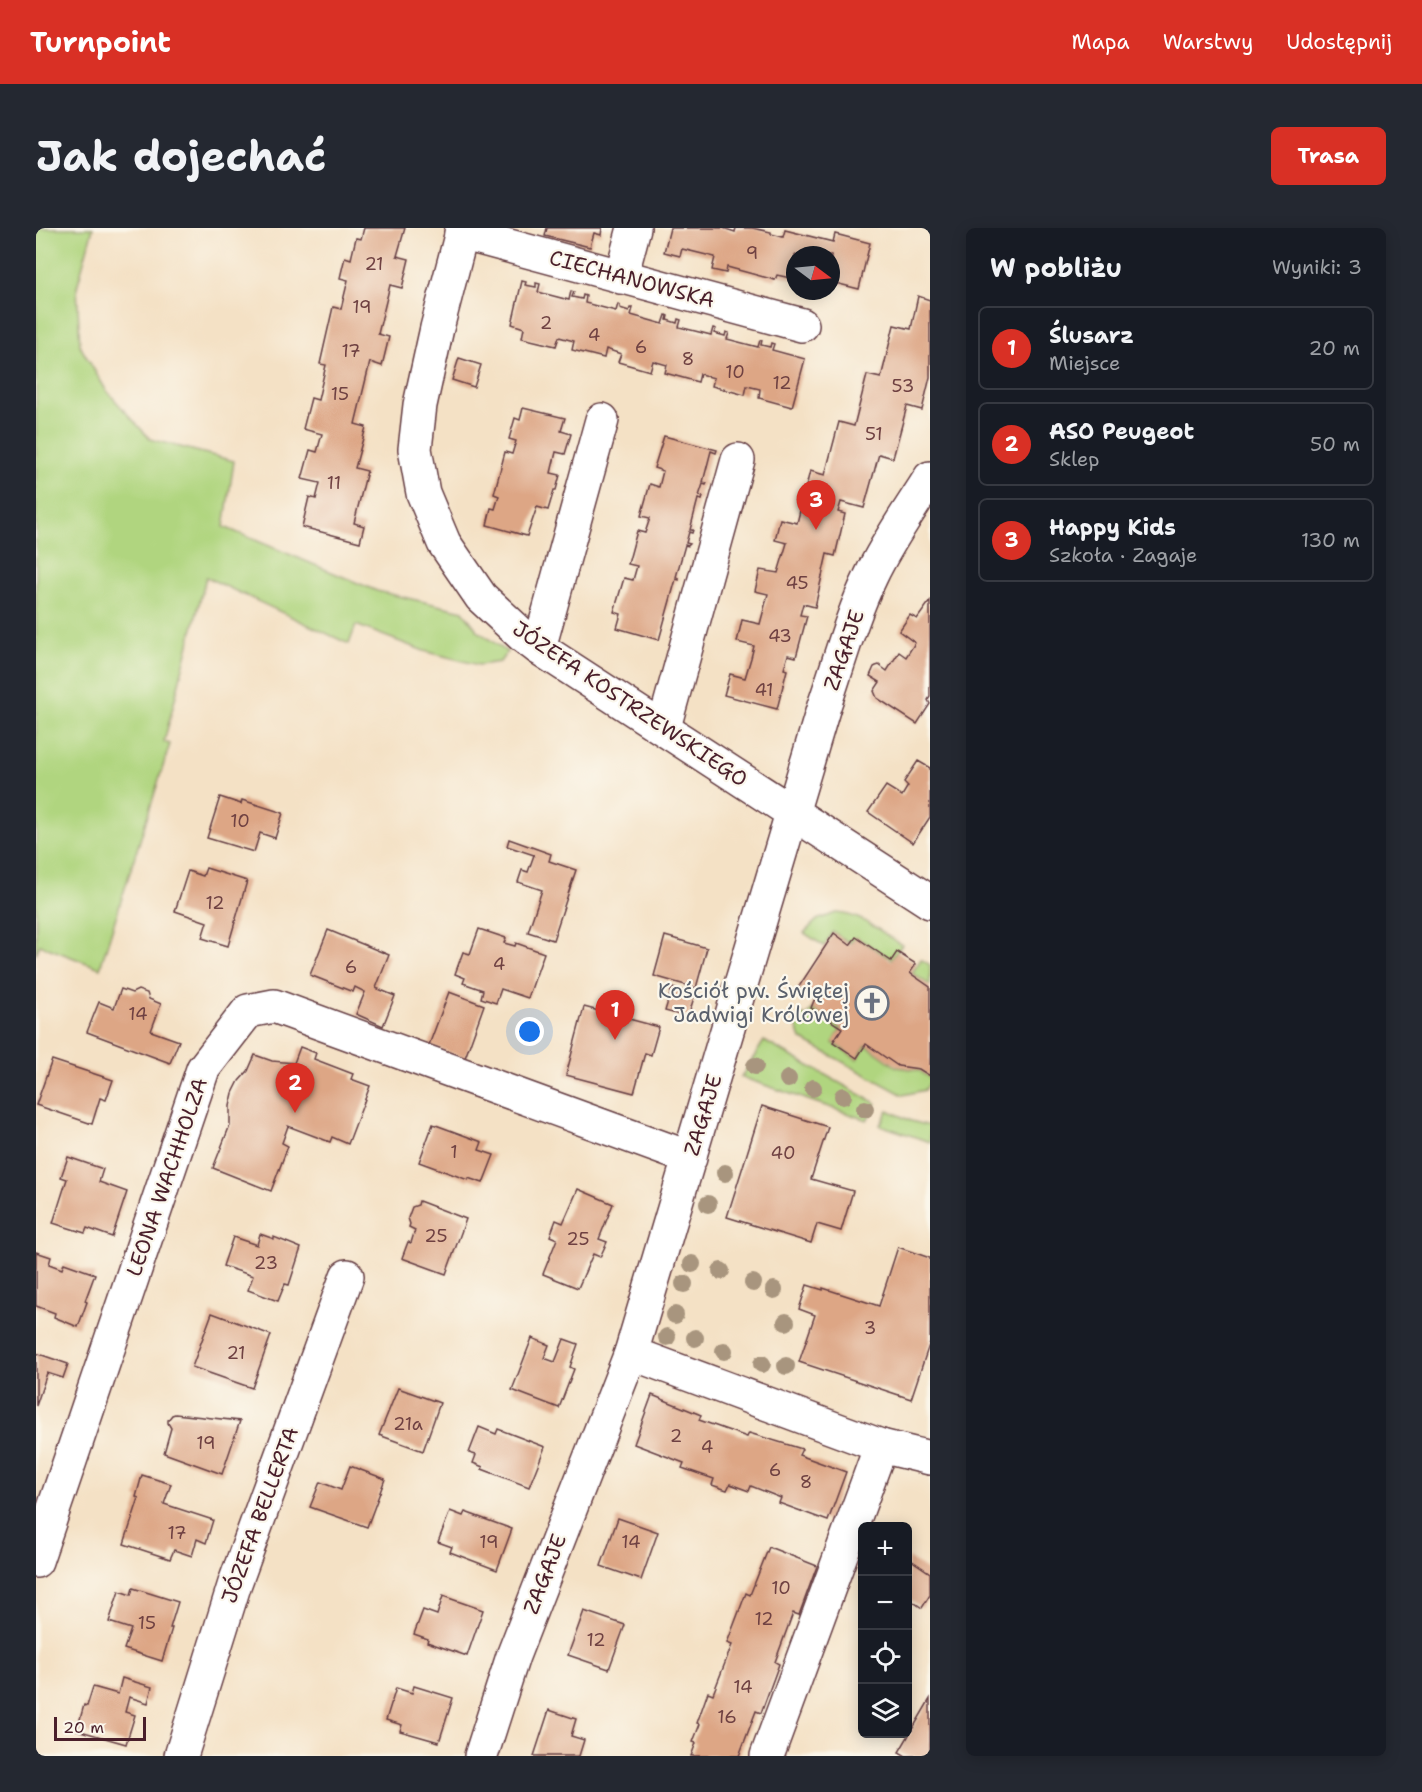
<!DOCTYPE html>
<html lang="pl">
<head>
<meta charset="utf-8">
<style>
  body { margin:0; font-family:"Shantell Sans",sans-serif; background:#242831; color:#f1f3f6 }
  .controls { position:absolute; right:18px; bottom:18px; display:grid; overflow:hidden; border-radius:9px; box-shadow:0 3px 15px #0003 }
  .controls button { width:54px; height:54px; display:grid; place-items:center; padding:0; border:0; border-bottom:2px solid #363941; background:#171b24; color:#f1f3f6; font:30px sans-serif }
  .compass { position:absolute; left:750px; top:18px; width:54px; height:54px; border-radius:50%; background:#171b24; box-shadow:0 3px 15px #0003; rotate:106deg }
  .scale { position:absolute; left:18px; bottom:15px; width:92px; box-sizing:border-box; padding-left:6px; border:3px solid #4a1f2b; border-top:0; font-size:16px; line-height:21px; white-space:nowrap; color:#4a1f2b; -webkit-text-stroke:4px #fbf7ec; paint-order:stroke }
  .you { position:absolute; left:494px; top:804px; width:21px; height:21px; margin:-15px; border:4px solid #fff; border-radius:50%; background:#1a73e8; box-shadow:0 0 0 9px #1a73e833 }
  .badge { display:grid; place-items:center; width:39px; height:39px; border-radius:50%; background:#d93025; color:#fff; font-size:20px; font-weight:700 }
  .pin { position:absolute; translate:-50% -50px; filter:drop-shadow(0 2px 3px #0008) }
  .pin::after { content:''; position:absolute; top:32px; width:21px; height:18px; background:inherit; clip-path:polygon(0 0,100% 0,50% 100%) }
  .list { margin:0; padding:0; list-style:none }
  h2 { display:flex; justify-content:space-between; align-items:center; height:78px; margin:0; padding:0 24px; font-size:26px }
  h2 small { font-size:20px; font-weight:400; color:#9ea1a6 }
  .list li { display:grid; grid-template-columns:39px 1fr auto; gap:18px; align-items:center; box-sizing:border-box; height:84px; margin:0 12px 12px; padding:0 12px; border:2px solid #363941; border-radius:9px }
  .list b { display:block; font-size:22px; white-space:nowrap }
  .list p { margin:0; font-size:20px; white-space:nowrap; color:#9ea1a6 }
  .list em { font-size:20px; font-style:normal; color:#9ea1a6 }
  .icon { flex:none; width:33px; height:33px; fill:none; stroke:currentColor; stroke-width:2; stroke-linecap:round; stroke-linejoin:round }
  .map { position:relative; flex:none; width:894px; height:1528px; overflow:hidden; border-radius:9px }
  header { display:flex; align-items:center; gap:36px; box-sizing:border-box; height:84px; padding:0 30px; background:#d93025; color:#fff }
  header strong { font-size:28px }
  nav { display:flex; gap:33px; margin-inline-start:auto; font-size:21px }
  .intro { display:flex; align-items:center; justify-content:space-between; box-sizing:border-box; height:144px; padding:0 36px }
  h1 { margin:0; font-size:42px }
  .button { padding:15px 27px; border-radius:9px; background:#d93025; color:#fff; font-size:21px; font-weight:700 }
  main { display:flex; gap:36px; padding:0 36px }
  aside { flex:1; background:#171b24; border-radius:9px; box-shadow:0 3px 15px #0003 }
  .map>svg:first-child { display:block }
</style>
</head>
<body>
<header>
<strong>Turnpoint</strong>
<nav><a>Mapa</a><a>Warstwy</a><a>Udostępnij</a></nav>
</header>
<div class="intro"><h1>Jak dojechać</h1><a class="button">Trasa</a></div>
<main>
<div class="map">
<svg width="894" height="1528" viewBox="0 0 894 1528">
  <rect width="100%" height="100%" fill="#fbf7ec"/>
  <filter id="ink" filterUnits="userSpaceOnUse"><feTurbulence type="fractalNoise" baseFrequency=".0167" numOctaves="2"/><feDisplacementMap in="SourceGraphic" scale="12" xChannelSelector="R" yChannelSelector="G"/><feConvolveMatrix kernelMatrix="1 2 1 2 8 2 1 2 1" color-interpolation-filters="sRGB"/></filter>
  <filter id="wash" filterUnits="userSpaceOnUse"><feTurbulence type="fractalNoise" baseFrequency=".008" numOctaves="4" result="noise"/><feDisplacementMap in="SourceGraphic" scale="24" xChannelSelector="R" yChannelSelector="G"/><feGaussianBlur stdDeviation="1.35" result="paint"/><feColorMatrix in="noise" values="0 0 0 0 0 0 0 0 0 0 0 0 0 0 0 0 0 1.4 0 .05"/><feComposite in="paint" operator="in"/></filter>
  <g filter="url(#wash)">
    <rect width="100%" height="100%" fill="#f4e1c5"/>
    <!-- green -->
    <g fill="#b0d57f" stroke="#7d7a55" stroke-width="1.5">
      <path d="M 0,0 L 57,0 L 41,59 L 44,118 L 70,162 L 114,211 L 198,233 L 188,299 L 341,363 L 427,383 L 442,403 L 471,424 L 464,434 L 443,437 L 388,423 L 320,397 L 313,416 L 170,349 L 128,514 L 134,516 L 64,740 L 4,717 L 0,726 Z"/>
      <path d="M 800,685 C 825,686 845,704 866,717 L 855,731 L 820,709 L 814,715 L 797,704 L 788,718 L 768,705 L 781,692 Z"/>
      <path d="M 885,731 L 894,737 L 894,757 L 876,745 Z"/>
      <path d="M 776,781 L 805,801 L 797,815 L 821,831 L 830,817 L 861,839 L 882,842 L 894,850 L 894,854 L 889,862 L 867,867 L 765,811 L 759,794 L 765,786 L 771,789 Z"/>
      <path d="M 728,813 L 840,875 L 831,892 L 705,849 Z"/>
      <path d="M 852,882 L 875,893 L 894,898 L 894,914 L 844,897 Z"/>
    </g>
    <g id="blocks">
      <!-- building -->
      <g fill="#dda685">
        <path d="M 328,0 L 369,0 L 361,28 L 373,31 L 366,60 L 354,57 L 342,106 L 353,109 L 346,138 L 334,134 L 319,196 L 330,199 L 319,240 L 331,243 L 318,295 L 328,298 L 324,314 L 266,299 L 273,269 L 280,271 L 284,255 L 266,251 L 274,222 L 281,224 L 286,206 L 267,201 L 275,170 L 282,172 L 290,137 L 284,136 L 297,79 L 305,81 L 312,52 L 304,50 L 309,29 L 315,31 L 320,10 L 325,11 Z"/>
        <path d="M 511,0 L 566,0 L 565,7 L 558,5 L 554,19 L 509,8 Z"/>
        <path d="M 634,0 L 687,0 L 699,4 L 700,0 L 716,0 L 735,4 L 735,6 L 747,9 L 749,2 L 797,14 L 799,6 L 834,15 L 823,61 L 795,54 L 795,27 L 759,27 L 759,51 L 741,47 L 739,52 L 691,39 L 690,45 L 676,42 L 679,29 L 646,21 L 644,28 L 628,24 Z"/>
        <path d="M 486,53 L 490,54 L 489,57 L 500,59 L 500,55 L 504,56 L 502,64 L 533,72 L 535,63 L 538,64 L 536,69 L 546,71 L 547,67 L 550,68 L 549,75 L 580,83 L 582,76 L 584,77 L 584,80 L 593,83 L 594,80 L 597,80 L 595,87 L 627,96 L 630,87 L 632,88 L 631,92 L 641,95 L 642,91 L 645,92 L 643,99 L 675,107 L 677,100 L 680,101 L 678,105 L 689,108 L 690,104 L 693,105 L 691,111 L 722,119 L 724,112 L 726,112 L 725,117 L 734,119 L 735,115 L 738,116 L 736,122 L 769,131 L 756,179 L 723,170 L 724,161 L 711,158 L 709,167 L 676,158 L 678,150 L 664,146 L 662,154 L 629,145 L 631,137 L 617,133 L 614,143 L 582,134 L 585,126 L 570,121 L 568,130 L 536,122 L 538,113 L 523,109 L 520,118 L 486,110 L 488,100 L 476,96 Z"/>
        <path d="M 882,68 L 894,72 L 894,149 L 886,182 L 871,178 L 857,230 L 843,226 L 828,280 L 805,274 L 802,284 L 809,286 L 799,328 L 791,326 L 779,379 L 767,376 L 764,387 L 771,388 L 760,429 L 752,427 L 748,441 L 751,442 L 741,481 L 688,467 L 694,446 L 709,450 L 715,430 L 718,418 L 701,414 L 706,392 L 724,396 L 732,366 L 719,363 L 724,342 L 742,345 L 751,315 L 739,312 L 744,291 L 761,295 L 774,243 L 789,247 L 803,194 L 818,198 L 831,147 L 845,150 L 858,97 L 875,101 Z"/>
        <path d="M 423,130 L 445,137 L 438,159 L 416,152 Z"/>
        <path d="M 487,180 L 529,190 L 525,203 L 535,206 L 529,226 L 520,224 L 515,245 L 524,247 L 520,262 L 518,262 L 512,282 L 501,279 L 491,308 L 451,297 L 455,280 L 459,281 L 463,268 L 458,266 L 469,224 L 476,226 L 480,213 L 473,211 L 479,190 L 484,192 Z"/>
        <path d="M 628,208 L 681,222 L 680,225 L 675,223 L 667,254 L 671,255 L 670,257 L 667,256 L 663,268 L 667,269 L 666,272 L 662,271 L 654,302 L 657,302 L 656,305 L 653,304 L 650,315 L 654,316 L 652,318 L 649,317 L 640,349 L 643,350 L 643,352 L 640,351 L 623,412 L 581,400 L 585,386 L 578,384 L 588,350 L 597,352 L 601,338 L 592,336 L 601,303 L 609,305 L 614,290 L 605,288 L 614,256 L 623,259 L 627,243 L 618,240 Z"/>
        <path d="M 894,373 L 894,469 L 892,472 L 894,476 L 881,496 L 841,470 L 838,463 L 844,454 L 834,448 L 838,439 L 840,438 L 843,437 L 851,443 L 863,424 L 870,429 L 879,415 L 863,403 L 874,387 L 881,391 Z"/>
        <path d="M 882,533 L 894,540 L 894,589 L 877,615 L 832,584 L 850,558 L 866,568 L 872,558 L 868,554 Z"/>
        <path d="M 184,569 L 205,576 L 206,572 L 247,585 L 239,610 L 224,605 L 218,624 L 171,610 Z"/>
        <path d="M 473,611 L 515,626 L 513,633 L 540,642 L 517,712 L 492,704 L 506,662 L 482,654 L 486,642 L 492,644 L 498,627 L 471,618 Z"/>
        <path d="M 170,640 L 211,653 L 192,718 L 166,710 L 171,694 L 139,683 L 152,643 L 167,648 Z"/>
        <path d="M 443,701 L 470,710 L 468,715 L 479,718 L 480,715 L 508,725 L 492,770 L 465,761 L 460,775 L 445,770 L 447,762 L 427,755 L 429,750 L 419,746 L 427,724 L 434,726 Z"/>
        <path d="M 292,702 L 353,727 L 340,760 L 359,768 L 347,798 L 320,786 L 329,764 L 319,759 L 317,764 L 274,747 Z"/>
        <path d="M 798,705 L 814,717 L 820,709 L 855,733 L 861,724 L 880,736 L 874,745 L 894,759 L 894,848 L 883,841 L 862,838 L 830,816 L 821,830 L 797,814 L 806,800 L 775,780 L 779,770 L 762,760 Z"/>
        <path d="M 629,708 L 671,720 L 660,760 L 618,748 Z"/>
        <path d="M 636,760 L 659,766 L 652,789 L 629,783 Z"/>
        <path d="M 85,761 L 96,765 L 102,762 L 111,765 L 113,771 L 125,776 L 115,803 L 143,813 L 134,835 L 51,804 L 63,774 L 78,780 Z"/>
        <path d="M 413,764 L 448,777 L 429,830 L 393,817 Z"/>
        <path d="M 548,779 L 623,799 L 615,827 L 609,825 L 598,865 L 530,847 Z"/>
        <path d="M 264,819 L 280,825 L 278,831 L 317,846 L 315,851 L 334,858 L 312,916 L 296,909 L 294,914 L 252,898 L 246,915 L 252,918 L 235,963 L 177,940 L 194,897 L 194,878 L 197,865 L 203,853 L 212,843 L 219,827 L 236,833 L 258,835 Z"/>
        <path d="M 16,832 L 77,852 L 70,872 L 64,870 L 56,896 L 0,877 Z"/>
        <path d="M 726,878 L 792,899 L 775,951 L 817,963 L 805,1003 L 781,996 L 775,1015 L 691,989 Z"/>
        <path d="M 397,896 L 446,914 L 443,922 L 458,927 L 447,955 L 432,950 L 432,952 L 383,934 Z"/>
        <path d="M 32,929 L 67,941 L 63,954 L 91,964 L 76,1009 L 51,1000 L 49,1005 L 17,995 L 31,951 L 25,949 Z"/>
        <path d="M 542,961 L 577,976 L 563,1011 L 571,1014 L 564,1029 L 557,1026 L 542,1060 L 507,1046 L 521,1011 L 514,1008 L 520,992 L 527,995 Z"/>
        <path d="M 383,973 L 430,991 L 410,1046 L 366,1030 L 372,1014 L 375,1015 L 379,1002 L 373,999 L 374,996 L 372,990 L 376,979 L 382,977 Z"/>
        <path d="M 224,1006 L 238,1011 L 238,1009 L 265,1020 L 253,1057 L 249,1056 L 242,1073 L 212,1062 L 217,1048 L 187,1038 L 197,1009 L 221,1017 Z"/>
        <path d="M 862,1019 L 894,1030 L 894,1114 L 875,1171 L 763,1134 L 779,1087 L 763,1081 L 771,1057 L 787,1062 L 787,1060 L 843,1078 Z"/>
        <path d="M 0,1024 L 15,1029 L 13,1036 L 26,1041 L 28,1035 L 59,1046 L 49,1073 L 51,1074 L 42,1099 L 18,1089 L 19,1085 L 0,1078 Z"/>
        <path d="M 176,1085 L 235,1107 L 216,1160 L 156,1139 Z"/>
        <path d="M 496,1110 L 513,1117 L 508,1130 L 519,1134 L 528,1111 L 542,1116 L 534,1139 L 538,1141 L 523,1180 L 476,1162 Z"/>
        <path d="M 0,1125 L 32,1136 L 27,1150 L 11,1145 L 0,1178 Z"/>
        <path d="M 362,1160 L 404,1175 L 387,1223 L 343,1207 Z"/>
        <path d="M 616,1167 L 665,1187 L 663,1192 L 711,1209 L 713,1205 L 766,1221 L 763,1227 L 810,1244 L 792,1293 L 743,1275 L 745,1270 L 715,1258 L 713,1263 L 694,1256 L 691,1262 L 676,1257 L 678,1251 L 646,1240 L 648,1235 L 598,1216 Z"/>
        <path d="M 139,1186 L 204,1193 L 186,1246 L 128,1225 L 135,1200 L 132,1195 L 132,1192 L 136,1187 Z"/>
        <path d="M 443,1199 L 460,1206 L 462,1201 L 509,1219 L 493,1259 L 446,1241 L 447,1239 L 437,1235 L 440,1227 L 433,1225 Z"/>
        <path d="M 314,1238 L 349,1251 L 331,1299 L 274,1279 L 284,1254 L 305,1262 Z"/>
        <path d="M 106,1247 L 135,1256 L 128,1276 L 177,1292 L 170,1315 L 161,1311 L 156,1328 L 138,1322 L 134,1331 L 88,1316 L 103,1270 L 100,1269 Z"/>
        <path d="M 414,1283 L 427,1288 L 429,1284 L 476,1301 L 461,1342 L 414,1324 L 416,1319 L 402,1314 Z"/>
        <path d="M 582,1290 L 622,1304 L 605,1352 L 565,1338 Z"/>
        <path d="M 733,1319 L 781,1338 L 763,1387 L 757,1385 L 739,1434 L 743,1436 L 725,1485 L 720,1483 L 703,1528 L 655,1528 L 660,1515 L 657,1514 L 664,1496 L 661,1495 L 672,1464 L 677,1466 L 696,1417 L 691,1415 L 710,1365 L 714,1367 Z"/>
        <path d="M 872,1330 L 894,1345 L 894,1367 L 886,1380 L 872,1370 Z"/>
        <path d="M 97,1360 L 142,1374 L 134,1400 L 136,1400 L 126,1433 L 88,1421 L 95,1401 L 73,1394 L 83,1363 L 95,1367 Z"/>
        <path d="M 407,1368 L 447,1382 L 431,1428 L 391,1414 L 392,1411 L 378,1406 L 387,1382 L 401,1387 Z"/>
        <path d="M 548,1383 L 589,1397 L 573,1441 L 532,1427 Z"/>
        <path d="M 86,1450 L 116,1459 L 112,1475 L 93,1469 L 89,1484 L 99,1487 L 90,1516 L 41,1502 L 48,1477 L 51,1478 L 57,1459 L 82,1466 Z"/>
        <path d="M 378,1458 L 417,1470 L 403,1514 L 364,1503 L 366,1497 L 350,1492 L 360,1460 L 376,1465 Z"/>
        <path d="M 894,1471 L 894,1528 L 870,1528 L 863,1524 Z"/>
        <path d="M 513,1482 L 540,1491 L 535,1508 L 548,1512 L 543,1528 L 498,1528 Z"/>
      </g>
    </g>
  </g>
  <g filter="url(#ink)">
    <use href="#blocks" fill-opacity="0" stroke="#643c42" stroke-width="1.5"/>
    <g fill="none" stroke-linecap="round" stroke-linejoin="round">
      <defs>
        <g id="minor">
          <path d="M 427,0 L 401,100 L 384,177 L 379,221 L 387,265 L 408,315 L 445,369 L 487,408 L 503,420 L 894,674"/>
          <path d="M 425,5 L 766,97"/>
          <path d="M 585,49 L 598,0"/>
          <path d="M 503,420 L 566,192"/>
          <path d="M 628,499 L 702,232"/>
          <path d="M 595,1125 L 845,1218 L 894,1230"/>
          <path d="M 0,1333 L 167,841 L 212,783 L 238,778 L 654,930"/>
          <path d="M 145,1528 L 199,1355 L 311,1048"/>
          <path d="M 445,1528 L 477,1428 L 595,1125 L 788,478 C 803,435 815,389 835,348 C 851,314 874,282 894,250"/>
          <path d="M 731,1528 L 845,1218"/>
        </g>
      </defs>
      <!-- minor casing -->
      <use href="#minor" stroke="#643c42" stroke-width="36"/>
      <!-- minor -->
      <use href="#minor" stroke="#fff" stroke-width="33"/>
    </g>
    <!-- trees -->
    <g fill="#a8957e">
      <circle cx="719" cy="838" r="9"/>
      <circle cx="752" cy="851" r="9"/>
      <circle cx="777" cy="860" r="9"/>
      <circle cx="807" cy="868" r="9"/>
      <circle cx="829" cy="881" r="9"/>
      <circle cx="689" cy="945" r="9"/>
      <circle cx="672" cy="976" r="9"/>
      <circle cx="656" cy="1036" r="9"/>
      <circle cx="685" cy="1043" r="9"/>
      <circle cx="717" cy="1055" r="9"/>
      <circle cx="648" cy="1056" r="9"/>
      <circle cx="738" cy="1062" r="9"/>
      <circle cx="639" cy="1087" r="9"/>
      <circle cx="750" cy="1094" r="9"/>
      <circle cx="631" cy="1109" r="9"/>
      <circle cx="659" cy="1110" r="9"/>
      <circle cx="688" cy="1123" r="9"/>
      <circle cx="726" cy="1136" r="9"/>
      <circle cx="750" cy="1138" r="9"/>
    </g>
  </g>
  <!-- icons -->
  <defs>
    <symbol id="church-ring" viewBox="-11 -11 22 22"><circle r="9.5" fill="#fbf7ec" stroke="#6b7280" stroke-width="1.5"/><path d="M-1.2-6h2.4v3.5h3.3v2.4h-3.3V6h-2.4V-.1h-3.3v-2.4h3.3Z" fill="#6b7280"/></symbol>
  </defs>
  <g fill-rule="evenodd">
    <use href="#church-ring" x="817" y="756" width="38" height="38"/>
  </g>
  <g text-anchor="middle" stroke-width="4.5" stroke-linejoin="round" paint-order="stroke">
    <!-- number labels -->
    <g font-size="18" fill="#6f4142">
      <text x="716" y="31">9</text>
      <text x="338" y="42">21</text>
      <text x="326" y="85">19</text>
      <text x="510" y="101">2</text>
      <text x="558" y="113">4</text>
      <text x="605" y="125">6</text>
      <text x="315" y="129">17</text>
      <text x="652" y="137">8</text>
      <text x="699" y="150">10</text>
      <text x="746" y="161">12</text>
      <text x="867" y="164">53</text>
      <text x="304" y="172">15</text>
      <text x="838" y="212">51</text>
      <text x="298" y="261">11</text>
      <text x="761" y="361">45</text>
      <text x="744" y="414">43</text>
      <text x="728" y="468">41</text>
      <text x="204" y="599">10</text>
      <text x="179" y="681">12</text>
      <text x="463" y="742">4</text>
      <text x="315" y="745">6</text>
      <text x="102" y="792">14</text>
      <text x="418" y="930">1</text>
      <text x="747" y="931">40</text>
      <text x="400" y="1014">25</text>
      <text x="542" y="1017">25</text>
      <text x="230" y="1041">23</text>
      <text x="834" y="1106">3</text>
      <text x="200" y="1131">21</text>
      <text x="372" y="1202">21a</text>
      <text x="640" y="1214">2</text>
      <text x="170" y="1221">19</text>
      <text x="671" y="1225">4</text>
      <text x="739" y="1248">6</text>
      <text x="770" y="1260">8</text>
      <text x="141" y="1311">17</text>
      <text x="453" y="1320">19</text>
      <text x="595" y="1320">14</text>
      <text x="745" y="1366">10</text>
      <text x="728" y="1397">12</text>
      <text x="111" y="1401">15</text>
      <text x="560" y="1418">12</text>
      <text x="707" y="1465">14</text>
      <text x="691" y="1495">16</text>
    </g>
    <!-- street labels -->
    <g font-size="21" fill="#4a1f2b" stroke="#fbf7ec">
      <text transform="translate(596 51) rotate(15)" y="7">CIECHANOWSKA</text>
      <text transform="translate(808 422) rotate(-71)" y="7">ZAGAJE</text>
      <text transform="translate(594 476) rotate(34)" y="7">JÓZEFA KOSTRZEWSKIEGO</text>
      <text transform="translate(667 887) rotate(-73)" y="7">ZAGAJE</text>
      <text transform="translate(131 949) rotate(-71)" y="7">LEONA WACHHOLZA</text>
      <text transform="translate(224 1287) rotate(-70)" y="7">JÓZEFA BELLERTA</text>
      <text transform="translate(509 1346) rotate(-69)" y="7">ZAGAJE</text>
    </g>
    <!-- worship labels -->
    <g font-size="21" fill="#5b616d" stroke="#fbf7ec" text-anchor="end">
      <text x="813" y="770">Kościół pw. Świętej<tspan x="813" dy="24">Jadwigi Królowej</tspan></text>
    </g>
  </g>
</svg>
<div class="controls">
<button>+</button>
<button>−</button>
<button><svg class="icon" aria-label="locate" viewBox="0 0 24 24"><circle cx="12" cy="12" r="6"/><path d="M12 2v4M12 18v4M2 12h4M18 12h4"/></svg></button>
<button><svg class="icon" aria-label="layers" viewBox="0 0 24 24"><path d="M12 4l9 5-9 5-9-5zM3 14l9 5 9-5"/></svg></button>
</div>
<svg class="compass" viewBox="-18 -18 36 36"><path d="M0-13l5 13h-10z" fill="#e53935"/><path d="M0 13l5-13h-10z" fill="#9ea1a6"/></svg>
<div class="scale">20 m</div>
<div class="you"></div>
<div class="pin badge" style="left:579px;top:812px">1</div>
<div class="pin badge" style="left:259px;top:885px">2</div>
<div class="pin badge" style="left:780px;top:302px">3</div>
</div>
<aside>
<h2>W pobliżu<small>Wyniki: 3</small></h2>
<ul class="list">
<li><span class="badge">1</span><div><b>Ślusarz</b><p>Miejsce</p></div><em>20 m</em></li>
<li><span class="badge">2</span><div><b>ASO Peugeot</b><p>Sklep</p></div><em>50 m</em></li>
<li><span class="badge">3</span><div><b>Happy Kids</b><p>Szkoła · Zagaje</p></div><em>130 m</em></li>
</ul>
</aside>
</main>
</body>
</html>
